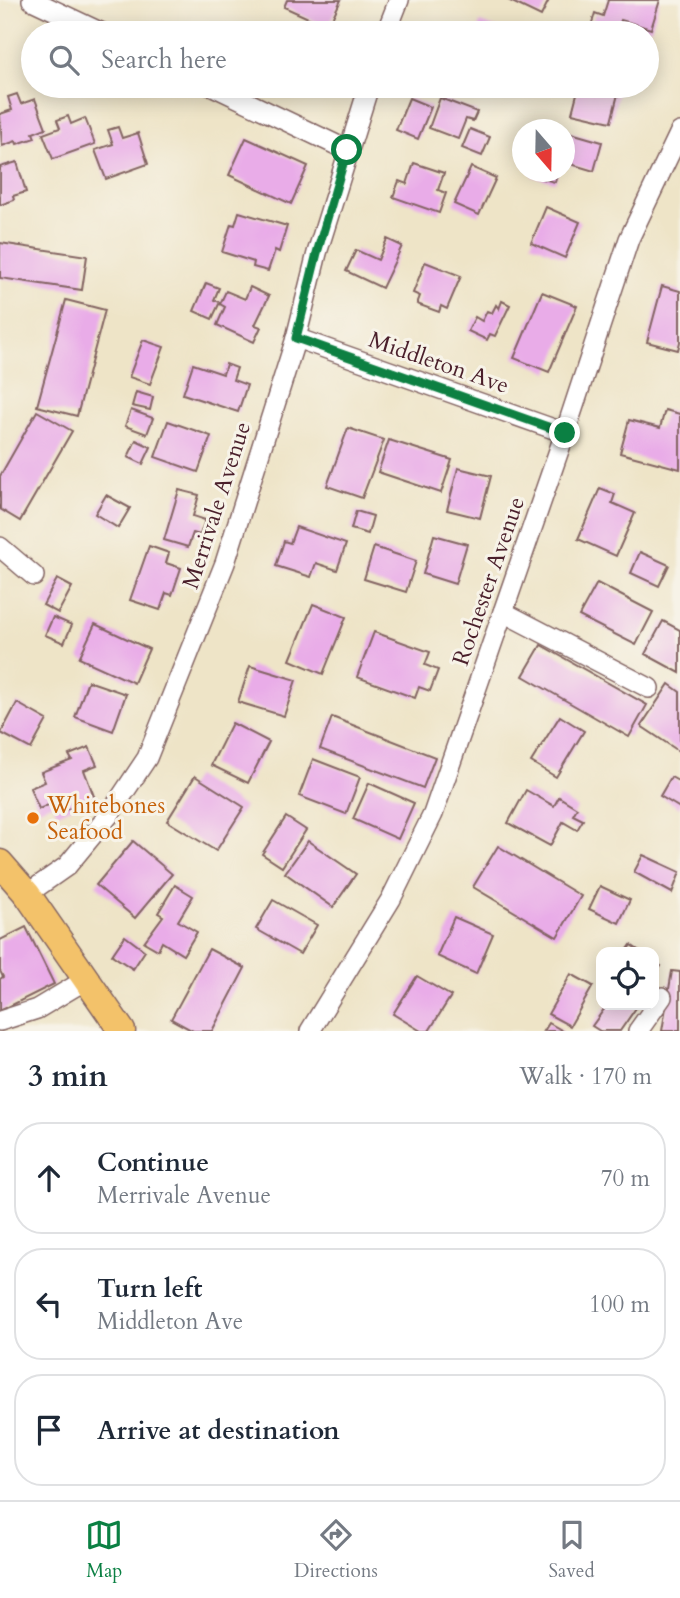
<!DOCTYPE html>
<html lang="en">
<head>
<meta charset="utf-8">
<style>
  body { margin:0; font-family:Cardo,serif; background:#f6f6f7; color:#1f2937 }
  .controls { position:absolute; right:21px; bottom:21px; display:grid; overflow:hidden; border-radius:14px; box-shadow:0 4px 18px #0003 }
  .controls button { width:63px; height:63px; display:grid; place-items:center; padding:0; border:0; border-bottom:2px solid #e0e1e3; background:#fff; color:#1f2937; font:35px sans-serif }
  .compass { position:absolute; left:512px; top:119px; width:63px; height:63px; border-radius:50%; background:#fff; box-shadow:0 4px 18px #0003; rotate:160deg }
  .stop { position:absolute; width:21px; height:21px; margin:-16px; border:5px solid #0b8043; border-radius:50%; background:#fff }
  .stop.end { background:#0b8043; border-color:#fff; box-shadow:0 2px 7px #0008 }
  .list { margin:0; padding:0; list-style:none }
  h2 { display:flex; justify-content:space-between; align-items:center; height:91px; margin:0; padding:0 28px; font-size:30px }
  h2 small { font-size:23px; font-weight:400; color:#747a83 }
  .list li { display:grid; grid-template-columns:46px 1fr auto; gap:21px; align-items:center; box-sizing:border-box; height:112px; margin:0 14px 14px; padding:0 14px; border:2px solid #e0e1e3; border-radius:28px }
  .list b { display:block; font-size:26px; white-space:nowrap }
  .list p { margin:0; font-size:23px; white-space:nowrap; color:#747a83 }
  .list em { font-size:23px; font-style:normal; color:#747a83 }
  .icon { flex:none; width:38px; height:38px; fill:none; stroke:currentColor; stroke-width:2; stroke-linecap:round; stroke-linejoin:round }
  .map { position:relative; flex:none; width:680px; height:1031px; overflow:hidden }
  .search { position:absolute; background:#fff; box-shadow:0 4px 18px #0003; left:21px; right:21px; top:21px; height:77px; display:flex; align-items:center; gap:18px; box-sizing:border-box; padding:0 24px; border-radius:38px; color:#747a83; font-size:26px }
  .sheet { height:469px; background:#fff }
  nav { display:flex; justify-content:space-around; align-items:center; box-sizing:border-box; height:98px; border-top:2px solid #e0e1e3; background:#fff; font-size:19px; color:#747a83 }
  nav a { display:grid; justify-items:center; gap:4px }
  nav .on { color:#0b8043 }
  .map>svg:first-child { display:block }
</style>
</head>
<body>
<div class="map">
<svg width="680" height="1031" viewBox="0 0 680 1031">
  <rect width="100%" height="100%" fill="#f7f3e8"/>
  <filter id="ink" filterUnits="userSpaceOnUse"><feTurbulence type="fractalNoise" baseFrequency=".0143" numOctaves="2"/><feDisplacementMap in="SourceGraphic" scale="14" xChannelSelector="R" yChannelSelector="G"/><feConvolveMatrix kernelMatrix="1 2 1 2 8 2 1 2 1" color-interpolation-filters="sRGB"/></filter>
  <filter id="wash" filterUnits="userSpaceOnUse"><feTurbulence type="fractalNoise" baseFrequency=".00686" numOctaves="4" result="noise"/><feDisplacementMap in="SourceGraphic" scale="28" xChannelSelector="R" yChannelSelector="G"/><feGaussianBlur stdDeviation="1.57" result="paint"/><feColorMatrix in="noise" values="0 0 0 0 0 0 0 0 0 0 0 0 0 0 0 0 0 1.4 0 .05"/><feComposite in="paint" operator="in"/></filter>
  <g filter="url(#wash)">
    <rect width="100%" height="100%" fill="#eee4c7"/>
    <g id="blocks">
      <!-- building -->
      <g fill="#e9ace8">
        <path d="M 287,0 L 341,0 L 328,27 L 284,7 Z"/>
        <path d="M 508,0 L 549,0 L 541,16 Z"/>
        <path d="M 608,0 L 660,0 L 651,29 L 621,20 L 617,33 L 589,33 L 595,13 L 603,16 Z"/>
        <path d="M 480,22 L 511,33 L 477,33 Z"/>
        <path d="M 284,25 L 303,33 L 280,33 Z"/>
        <path d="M 451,26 L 470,33 L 448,33 Z"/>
        <path d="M 579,86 L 620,86 L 611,122 L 572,113 Z"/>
        <path d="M 17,94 L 21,104 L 35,99 L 46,128 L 33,133 L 35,138 L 17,144 L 16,141 L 2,146 L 0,114 L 12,110 L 8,97 Z"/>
        <path d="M 409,98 L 431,107 L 418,139 L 396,130 Z"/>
        <path d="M 440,98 L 477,112 L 473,121 L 466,119 L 458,139 L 429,128 Z"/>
        <path d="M 68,116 L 71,124 L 85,118 L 95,144 L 53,159 L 43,134 L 60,128 L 57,120 Z"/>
        <path d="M 118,127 L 122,138 L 138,133 L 148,164 L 106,179 L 95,150 L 113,144 L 108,130 Z"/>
        <path d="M 470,129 L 490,137 L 482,156 L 462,148 Z"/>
        <path d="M 564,131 L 602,142 L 594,171 L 564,162 Z"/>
        <path d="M 246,138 L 308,166 L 291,204 L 229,175 Z"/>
        <path d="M 17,162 L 26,192 L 13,196 L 14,200 L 0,205 L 0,167 Z"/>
        <path d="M 414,163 L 444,173 L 438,190 L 446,193 L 439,213 L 393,197 L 399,181 L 407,184 Z"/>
        <path d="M 471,167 L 496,178 L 479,215 L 454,204 Z"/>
        <path d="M 533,172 L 558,172 L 555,182 L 532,176 Z"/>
        <path d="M 546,207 L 580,222 L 565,258 L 531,243 Z"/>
        <path d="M 239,212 L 287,226 L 279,252 L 275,250 L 268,271 L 253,267 L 254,262 L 222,252 L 231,224 L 235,225 Z"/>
        <path d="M 387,239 L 402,246 L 382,288 L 346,271 L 356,250 L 378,260 Z"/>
        <path d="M 0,243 L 87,256 L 82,290 L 0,278 Z"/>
        <path d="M 425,262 L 461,276 L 447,309 L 441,306 L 439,312 L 417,304 L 420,296 L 413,293 Z"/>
        <path d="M 206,283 L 219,288 L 214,300 L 220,302 L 212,319 L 194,311 Z"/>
        <path d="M 662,286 L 680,291 L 680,342 L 678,350 L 647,342 Z"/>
        <path d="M 250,287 L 269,296 L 255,325 L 261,327 L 254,342 L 217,325 L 225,307 L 220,304 L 226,291 L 245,299 Z"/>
        <path d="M 542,292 L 577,306 L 549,372 L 514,358 Z"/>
        <path d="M 66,300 L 105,310 L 77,416 L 37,406 Z"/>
        <path d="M 502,301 L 510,305 L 495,336 L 490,334 L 487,340 L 468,331 L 475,317 L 482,321 L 487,311 L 492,313 L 496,305 L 499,309 Z"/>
        <path d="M 143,340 L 164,347 L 150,384 L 129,377 Z"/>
        <path d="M 193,364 L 223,374 L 226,364 L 237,368 L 233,380 L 247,385 L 238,412 L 183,394 Z"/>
        <path d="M 136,392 L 153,397 L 150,410 L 132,406 Z"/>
        <path d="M 131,410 L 153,418 L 147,434 L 125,426 Z"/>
        <path d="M 665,410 L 680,414 L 680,469 L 620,453 L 629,420 L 660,428 Z"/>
        <path d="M 37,411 L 72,431 L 20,521 L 0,509 L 0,476 Z"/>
        <path d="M 168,421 L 211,436 L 198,472 L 155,457 Z"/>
        <path d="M 348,428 L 384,440 L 362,498 L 327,486 Z"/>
        <path d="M 136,440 L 151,447 L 143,464 L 128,457 Z"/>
        <path d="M 389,440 L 452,460 L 441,493 L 378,472 Z"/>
        <path d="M 458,468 L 491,476 L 480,518 L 447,510 Z"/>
        <path d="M 600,488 L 615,494 L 612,503 L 635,513 L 616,556 L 578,539 Z"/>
        <path d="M 179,490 L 199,495 L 193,516 L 205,520 L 200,535 L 193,533 L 188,547 L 164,540 Z"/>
        <path d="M 106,495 L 130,508 L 118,528 L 95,514 Z"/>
        <path d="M 356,511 L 373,516 L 368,534 L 351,529 Z"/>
        <path d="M 296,527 L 346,544 L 337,570 L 316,563 L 311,577 L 276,566 L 284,541 L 290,543 Z"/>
        <path d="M 434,535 L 467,544 L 455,584 L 423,574 Z"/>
        <path d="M 149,546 L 169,553 L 166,563 L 181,568 L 172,595 L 166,593 L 160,610 L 130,600 Z"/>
        <path d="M 374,547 L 416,561 L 406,592 L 364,579 Z"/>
        <path d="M 640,552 L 669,565 L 659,586 L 631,573 Z"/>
        <path d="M 57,579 L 72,587 L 58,613 L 43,605 Z"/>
        <path d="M 597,583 L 653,612 L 636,645 L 579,616 Z"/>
        <path d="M 313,604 L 346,617 L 323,674 L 290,660 Z"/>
        <path d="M 53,617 L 72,625 L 64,643 L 45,635 Z"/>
        <path d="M 663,621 L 680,630 L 680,673 L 645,654 Z"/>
        <path d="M 95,624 L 149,649 L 134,683 L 79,658 Z"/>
        <path d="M 374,632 L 430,652 L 425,665 L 438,670 L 430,691 L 419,687 L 415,698 L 357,677 Z"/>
        <path d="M 541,645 L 647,705 L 629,737 L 523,676 Z"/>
        <path d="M 250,666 L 296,680 L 284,716 L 238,702 Z"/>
        <path d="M 88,681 L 126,694 L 113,731 L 75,717 Z"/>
        <path d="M 669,684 L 680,692 L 680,752 L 641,726 Z"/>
        <path d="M 17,703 L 47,720 L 31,749 L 1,733 Z"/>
        <path d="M 560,716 L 584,731 L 556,777 L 531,762 Z"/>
        <path d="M 332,717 L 435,757 L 423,788 L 320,749 Z"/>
        <path d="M 232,723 L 269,742 L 248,783 L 211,765 Z"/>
        <path d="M 89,747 L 97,765 L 84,770 L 95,799 L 57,813 L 53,803 L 39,809 L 30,788 L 45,782 L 41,772 L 72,760 L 69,755 Z"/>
        <path d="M 313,759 L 360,777 L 346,814 L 299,796 Z"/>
        <path d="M 195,776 L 244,807 L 216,851 L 167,821 Z"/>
        <path d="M 671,777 L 680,782 L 680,808 L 660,796 Z"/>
        <path d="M 369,783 L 414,803 L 398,839 L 353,819 Z"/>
        <path d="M 526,790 L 554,806 L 559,797 L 577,808 L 573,815 L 583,820 L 577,830 L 563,822 L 550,846 L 508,823 Z"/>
        <path d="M 286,817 L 306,830 L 282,867 L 262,854 Z"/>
        <path d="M 133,841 L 172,874 L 135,918 L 96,885 Z"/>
        <path d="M 308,841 L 356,874 L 333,907 L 285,873 Z"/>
        <path d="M 498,846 L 581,896 L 557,937 L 473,887 Z"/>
        <path d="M 643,855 L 680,872 L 672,893 L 634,872 Z"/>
        <path d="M 175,885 L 193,896 L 178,921 L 197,932 L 183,955 L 162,942 L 158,950 L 144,942 L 163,916 L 158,913 Z"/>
        <path d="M 600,886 L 630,900 L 619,923 L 589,909 Z"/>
        <path d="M 273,900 L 317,925 L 300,954 L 256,929 Z"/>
        <path d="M 454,917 L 493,934 L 476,974 L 437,956 Z"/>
        <path d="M 26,927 L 54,984 L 0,1011 L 0,979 L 3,977 L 0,971 L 0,940 Z"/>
        <path d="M 125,936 L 145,951 L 133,969 L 112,955 Z"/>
        <path d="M 631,945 L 641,952 L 626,952 Z"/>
        <path d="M 209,949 L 245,968 L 212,1031 L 193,1031 L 171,1019 Z"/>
        <path d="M 654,961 L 661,966 L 654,976 Z"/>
        <path d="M 672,971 L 680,972 L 680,1031 L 662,1031 Z"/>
        <path d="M 571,974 L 593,986 L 570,1026 L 548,1014 Z"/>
        <path d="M 417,976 L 451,996 L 429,1031 L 421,1031 L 393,1014 Z"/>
        <path d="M 607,1005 L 638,1005 L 620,1031 L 600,1031 L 592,1026 Z"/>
        <path d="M 549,1023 L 563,1031 L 544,1031 Z"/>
      </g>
    </g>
  </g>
  <g filter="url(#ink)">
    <use href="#blocks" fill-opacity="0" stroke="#836462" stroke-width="2"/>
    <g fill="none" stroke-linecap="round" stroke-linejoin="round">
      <defs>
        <g id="minor">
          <path d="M 32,0 L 102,33"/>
          <path d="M 386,33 L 399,0"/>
          <path d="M 213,86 L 347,150"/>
          <path d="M 296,338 L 565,433"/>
          <path d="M 0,547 L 34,576"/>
          <path d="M 503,612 L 649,688"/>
          <path d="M 27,894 L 67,866 L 109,815 L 147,758 L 225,563 L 296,338 L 317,253 L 369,86"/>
          <path d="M 0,1021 L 37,1009 L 87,979"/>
          <path d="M 310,1031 L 391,899 L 433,814 L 565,433 L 629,239 L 680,132"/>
          <path d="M 638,1031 L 662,997"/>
        </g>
        <path id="major" d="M 0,863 L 27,894 L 122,1031"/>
      </defs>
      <!-- minor casing -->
      <use href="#minor" stroke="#836462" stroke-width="22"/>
      <!-- major casing -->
      <use href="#major" stroke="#836462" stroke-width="29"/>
      <!-- minor -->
      <use href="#minor" stroke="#fff" stroke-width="19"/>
      <!-- major -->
      <use href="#major" stroke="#f3c26a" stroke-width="26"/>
    </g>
  </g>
  <g fill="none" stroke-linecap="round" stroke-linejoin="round" filter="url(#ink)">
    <!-- route -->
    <path stroke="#0b8043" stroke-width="9" d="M 347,150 L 317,253 L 296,338 L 565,433"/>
  </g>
  <!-- markers -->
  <circle fill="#e8710a" stroke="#f7f3e8" stroke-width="2.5" cx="33" cy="818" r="7"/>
  <g text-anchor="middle" stroke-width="6" stroke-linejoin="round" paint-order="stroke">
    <!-- street labels -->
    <g font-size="23" fill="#4a1f2b" stroke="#f7f3e8">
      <text transform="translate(439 362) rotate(19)" y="8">Middleton Ave</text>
      <text transform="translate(216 505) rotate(-72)" y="8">Merrivale Avenue</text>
      <text transform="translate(488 581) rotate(-71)" y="8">Rochester Avenue</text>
    </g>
    <!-- food labels -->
    <g font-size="23" fill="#c56008" stroke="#f7f3e8" text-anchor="start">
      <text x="47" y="813">Whitebones<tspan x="47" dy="26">Seafood</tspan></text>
    </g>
  </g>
</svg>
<div class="controls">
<button><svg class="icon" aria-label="locate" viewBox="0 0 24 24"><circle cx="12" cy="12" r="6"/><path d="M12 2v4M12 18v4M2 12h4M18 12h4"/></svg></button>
</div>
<svg class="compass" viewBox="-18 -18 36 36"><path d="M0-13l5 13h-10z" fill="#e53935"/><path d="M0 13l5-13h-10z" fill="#747a83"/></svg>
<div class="stop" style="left:347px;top:150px"></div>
<div class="stop end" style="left:565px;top:433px"></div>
<div class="search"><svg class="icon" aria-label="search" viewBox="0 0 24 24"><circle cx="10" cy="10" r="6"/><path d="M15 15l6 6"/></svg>Search here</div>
</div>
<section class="sheet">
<h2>3 min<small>Walk · 170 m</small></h2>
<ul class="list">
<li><svg class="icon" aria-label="ahead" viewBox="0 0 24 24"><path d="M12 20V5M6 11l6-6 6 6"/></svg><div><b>Continue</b><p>Merrivale Avenue</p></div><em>70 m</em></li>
<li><svg class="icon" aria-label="left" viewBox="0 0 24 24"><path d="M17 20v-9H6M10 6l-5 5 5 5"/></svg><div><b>Turn left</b><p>Middleton Ave</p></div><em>100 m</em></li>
<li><svg class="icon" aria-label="arrive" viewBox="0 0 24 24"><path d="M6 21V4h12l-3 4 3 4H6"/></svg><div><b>Arrive at destination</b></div></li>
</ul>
</section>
<nav>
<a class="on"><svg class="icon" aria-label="map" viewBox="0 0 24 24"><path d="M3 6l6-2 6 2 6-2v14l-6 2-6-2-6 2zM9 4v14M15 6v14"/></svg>Map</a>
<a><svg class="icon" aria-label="directions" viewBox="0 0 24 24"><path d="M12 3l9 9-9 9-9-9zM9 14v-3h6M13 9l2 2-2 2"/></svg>Directions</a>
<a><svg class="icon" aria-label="saved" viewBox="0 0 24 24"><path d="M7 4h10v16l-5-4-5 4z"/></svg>Saved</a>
</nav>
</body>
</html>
